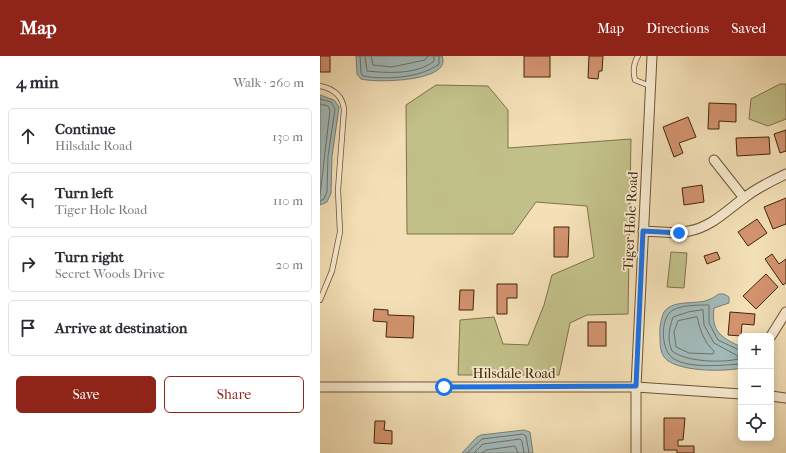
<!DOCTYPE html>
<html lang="en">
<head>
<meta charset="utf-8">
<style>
  body { margin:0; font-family:"IM FELL French Canon",serif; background:#f7f7f7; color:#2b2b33 }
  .controls { position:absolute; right:12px; bottom:12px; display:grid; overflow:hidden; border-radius:6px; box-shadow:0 2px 10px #0003 }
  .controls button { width:36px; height:36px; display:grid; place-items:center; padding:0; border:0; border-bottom:1px solid #e1e1e2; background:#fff; color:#2b2b33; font:20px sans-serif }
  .stop { position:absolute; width:12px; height:12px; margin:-9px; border:3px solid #1a73e8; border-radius:50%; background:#fff }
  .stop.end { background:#1a73e8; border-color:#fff; box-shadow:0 1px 4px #0008 }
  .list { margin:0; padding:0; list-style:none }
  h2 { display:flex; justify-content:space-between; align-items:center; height:52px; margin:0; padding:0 16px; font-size:17px }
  h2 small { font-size:13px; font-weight:400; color:#7c7c81 }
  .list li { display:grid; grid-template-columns:26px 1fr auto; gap:12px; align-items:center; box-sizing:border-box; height:56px; margin:0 8px 8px; padding:0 8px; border:1px solid #e1e1e2; border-radius:6px }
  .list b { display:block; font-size:15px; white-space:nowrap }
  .list p { margin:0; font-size:13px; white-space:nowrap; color:#7c7c81 }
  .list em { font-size:13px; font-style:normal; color:#7c7c81 }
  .actions { display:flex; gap:8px; padding:12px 16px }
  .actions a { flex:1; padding:9px 0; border:1px solid #8f2418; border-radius:6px; text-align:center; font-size:14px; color:#8f2418 }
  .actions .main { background:#8f2418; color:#fff }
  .icon { flex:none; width:22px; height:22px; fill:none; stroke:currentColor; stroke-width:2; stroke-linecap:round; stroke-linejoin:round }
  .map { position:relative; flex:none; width:466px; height:397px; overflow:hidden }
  header { display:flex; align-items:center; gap:24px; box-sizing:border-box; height:56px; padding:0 20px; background:#8f2418; color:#fff }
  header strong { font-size:19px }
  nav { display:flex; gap:22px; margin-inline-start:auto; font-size:14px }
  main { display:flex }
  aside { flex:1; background:#fff }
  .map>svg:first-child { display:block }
</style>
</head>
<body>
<header>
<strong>Map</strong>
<nav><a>Map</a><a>Directions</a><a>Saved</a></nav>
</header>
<main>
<aside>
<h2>4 min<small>Walk · 260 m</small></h2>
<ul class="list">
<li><svg class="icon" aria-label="ahead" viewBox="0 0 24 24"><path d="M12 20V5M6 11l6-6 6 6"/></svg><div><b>Continue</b><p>Hilsdale Road</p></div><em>130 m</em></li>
<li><svg class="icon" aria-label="left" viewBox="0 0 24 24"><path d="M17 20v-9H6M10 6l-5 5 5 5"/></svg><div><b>Turn left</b><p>Tiger Hole Road</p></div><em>110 m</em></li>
<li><svg class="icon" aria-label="right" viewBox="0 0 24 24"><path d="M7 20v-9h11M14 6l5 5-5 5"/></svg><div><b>Turn right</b><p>Secret Woods Drive</p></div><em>20 m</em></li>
<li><svg class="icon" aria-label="arrive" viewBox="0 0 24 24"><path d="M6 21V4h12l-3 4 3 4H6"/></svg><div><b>Arrive at destination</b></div></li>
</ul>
<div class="actions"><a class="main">Save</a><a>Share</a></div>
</aside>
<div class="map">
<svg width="466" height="397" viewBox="0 0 466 397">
  <rect width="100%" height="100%" fill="#f4e0b7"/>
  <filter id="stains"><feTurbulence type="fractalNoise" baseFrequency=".005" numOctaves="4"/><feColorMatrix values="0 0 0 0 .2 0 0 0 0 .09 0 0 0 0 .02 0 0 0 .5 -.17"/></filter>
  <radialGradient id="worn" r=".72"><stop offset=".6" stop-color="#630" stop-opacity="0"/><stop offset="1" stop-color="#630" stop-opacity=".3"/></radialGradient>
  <!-- green -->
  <g fill="#c2c089" stroke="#82724a">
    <path d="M 460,28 L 466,28 L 466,63 L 448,70 L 429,63 L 431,43 Z"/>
    <path d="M 116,29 L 168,30 L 188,54 L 188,92 L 311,83 L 308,258 L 267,259 L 250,267 L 239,319 L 138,319 L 140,264 L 174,261 L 183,288 L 208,289 L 224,249 L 232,219 L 274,201 L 267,150 L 216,146 L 193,178 L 87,178 L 86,49 Z"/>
    <path d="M 351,196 L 367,197 L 364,232 L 347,231 Z"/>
  </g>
  <!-- water -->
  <g fill="#a2baba" stroke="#7c7e74">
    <path d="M 36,0 L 122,0 C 133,26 55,27 41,23 L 37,18 Z"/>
    <path d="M 0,39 L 14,44 L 19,51 L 12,100 L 11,137 L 7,146 L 0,149 Z"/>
    <path d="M 399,238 L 404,238 L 409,241 L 409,247 L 394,252 C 391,276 401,281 421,291 L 421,312 C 405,316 355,316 344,301 C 340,295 340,287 340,280 C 339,273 341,262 344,256 C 353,243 376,249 388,244 C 392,243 395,240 399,238 Z"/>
    <path d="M 204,374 L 210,376 L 213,397 L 142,397 L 157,381 L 161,379 Z"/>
  </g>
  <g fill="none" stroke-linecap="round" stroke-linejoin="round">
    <!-- shore -->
    <g stroke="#727062" stroke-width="1">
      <path d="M 40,0 L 41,17 L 43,20 C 65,24 101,22 119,8 L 119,0"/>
      <path d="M 45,0 L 47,15 C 67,17 97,19 114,5 L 114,0"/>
      <path d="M 51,0 L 53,9 L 72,11 L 105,4 L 108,0"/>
      <path d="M 0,43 L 11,46 L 15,53 L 8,100 L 7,136 L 4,143 L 0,145"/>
      <path d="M 0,48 L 8,50 L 10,54 L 0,139"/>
      <path d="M 383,254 L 384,269 L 394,287 L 418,300 L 418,303 C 402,307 366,306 352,295 C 347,284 349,273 353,261 L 368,256 Z"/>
      <path d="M 377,261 C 380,273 384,287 394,295 L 393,298 L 369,297 L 356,291 L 354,276 L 358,265 Z"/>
      <path d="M 421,295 L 398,284 L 389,267 L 389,249 C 378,249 362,249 353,254 C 339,262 341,296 354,303 C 371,313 403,309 421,308"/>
      <path d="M 147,397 L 162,383 L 203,378 L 206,380 L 209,397"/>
      <path d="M 154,397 L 163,388 L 200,383 L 202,385 L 204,397"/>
      <path d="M 162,397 L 166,394 L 195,390 L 198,397"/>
    </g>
  </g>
  <!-- building -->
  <g fill="#d3936f" stroke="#42250b">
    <rect x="0" y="0" width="10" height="16"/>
    <rect x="204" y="0" width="26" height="21"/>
    <path d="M 269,0 L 283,0 L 282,15 L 279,15 L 278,23 L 268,22 Z"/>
    <path d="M 389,47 L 416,48 L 416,66 L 399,65 L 399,73 L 388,73 Z"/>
    <path d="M 368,61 L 376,81 L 359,87 L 363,97 L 354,101 L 343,71 Z"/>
    <path d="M 466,74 L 466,95 L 460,97 L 454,78 Z"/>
    <path d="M 449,81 L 450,98 L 417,100 L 416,82 Z"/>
    <path d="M 382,129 L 384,146 L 364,149 L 362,132 Z"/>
    <path d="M 466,142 L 466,168 L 453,173 L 444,151 Z"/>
    <path d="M 437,163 L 447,177 L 428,190 L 418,176 Z"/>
    <path d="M 234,171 L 249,171 L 248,201 L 234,201 Z"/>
    <path d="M 397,196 L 400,203 L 387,208 L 384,200 Z"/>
    <path d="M 452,198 L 459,208 L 466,203 L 466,227 L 463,229 L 445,203 Z"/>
    <path d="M 446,218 L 458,231 L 436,253 L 423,240 Z"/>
    <path d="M 177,228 L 197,228 L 197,242 L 187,242 L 187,258 L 177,258 Z"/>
    <path d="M 140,234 L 154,234 L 153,254 L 139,254 Z"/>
    <path d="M 54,253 L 68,254 L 68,259 L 94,260 L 93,282 L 66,281 L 67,266 L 53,265 Z"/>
    <path d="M 410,256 L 435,258 L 434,269 L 422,268 L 421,280 L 408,279 Z"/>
    <rect x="268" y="266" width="18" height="24"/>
    <path d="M 344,362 L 365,362 L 363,384 L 358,384 L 358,390 L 374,390 L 374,397 L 357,397 L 357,394 L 344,394 Z"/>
    <path d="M 55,365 L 65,365 L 64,374 L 72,375 L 72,388 L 54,387 Z"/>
  </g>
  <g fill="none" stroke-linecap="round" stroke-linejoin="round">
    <defs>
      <g id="service">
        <path d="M 318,0 C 313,8 313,16 315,24 L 330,30"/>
        <path d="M 0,30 C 14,33 23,41 24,54 L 18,134 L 20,176 L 12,215 L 0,244"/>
      </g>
      <g id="minor">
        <path d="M 394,104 L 424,142"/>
        <path d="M 323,175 C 339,176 354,178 369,175 C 391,171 406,155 424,142 C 437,132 451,125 466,118"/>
        <path d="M 451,280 L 466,256"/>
        <path d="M 0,331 L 316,331 L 421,338"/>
        <path d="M 451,340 L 466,342"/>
        <path d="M 316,397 L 316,331 L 332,0"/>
      </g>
    </defs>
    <!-- service casing -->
    <use href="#service" stroke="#6e5436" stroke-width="6"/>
    <!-- minor casing -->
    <use href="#minor" stroke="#6e5436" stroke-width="11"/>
    <!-- service -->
    <use href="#service" stroke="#f8ebd0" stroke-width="4.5"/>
    <!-- minor -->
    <use href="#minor" stroke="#f8ebd0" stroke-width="9"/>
  </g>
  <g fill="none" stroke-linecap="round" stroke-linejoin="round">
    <!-- route -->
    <path stroke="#1a73e8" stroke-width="5" d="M 124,331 L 316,330 L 323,175 L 359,177"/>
  </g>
  <g text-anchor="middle" stroke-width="3.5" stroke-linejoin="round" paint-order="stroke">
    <!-- street labels -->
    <g font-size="14" fill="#42250b" stroke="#f8ebd0">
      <text transform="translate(310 165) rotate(-87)" y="5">Tiger Hole Road</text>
      <text x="194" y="322">Hilsdale Road</text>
    </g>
  </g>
  <rect width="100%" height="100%" filter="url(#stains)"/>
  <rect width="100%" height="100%" fill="url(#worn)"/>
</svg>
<div class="controls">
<button>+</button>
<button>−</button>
<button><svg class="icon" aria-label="locate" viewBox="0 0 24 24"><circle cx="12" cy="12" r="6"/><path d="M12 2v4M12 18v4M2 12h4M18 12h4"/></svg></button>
</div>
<div class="stop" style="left:124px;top:331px"></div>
<div class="stop end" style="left:359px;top:177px"></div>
</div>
</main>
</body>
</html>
